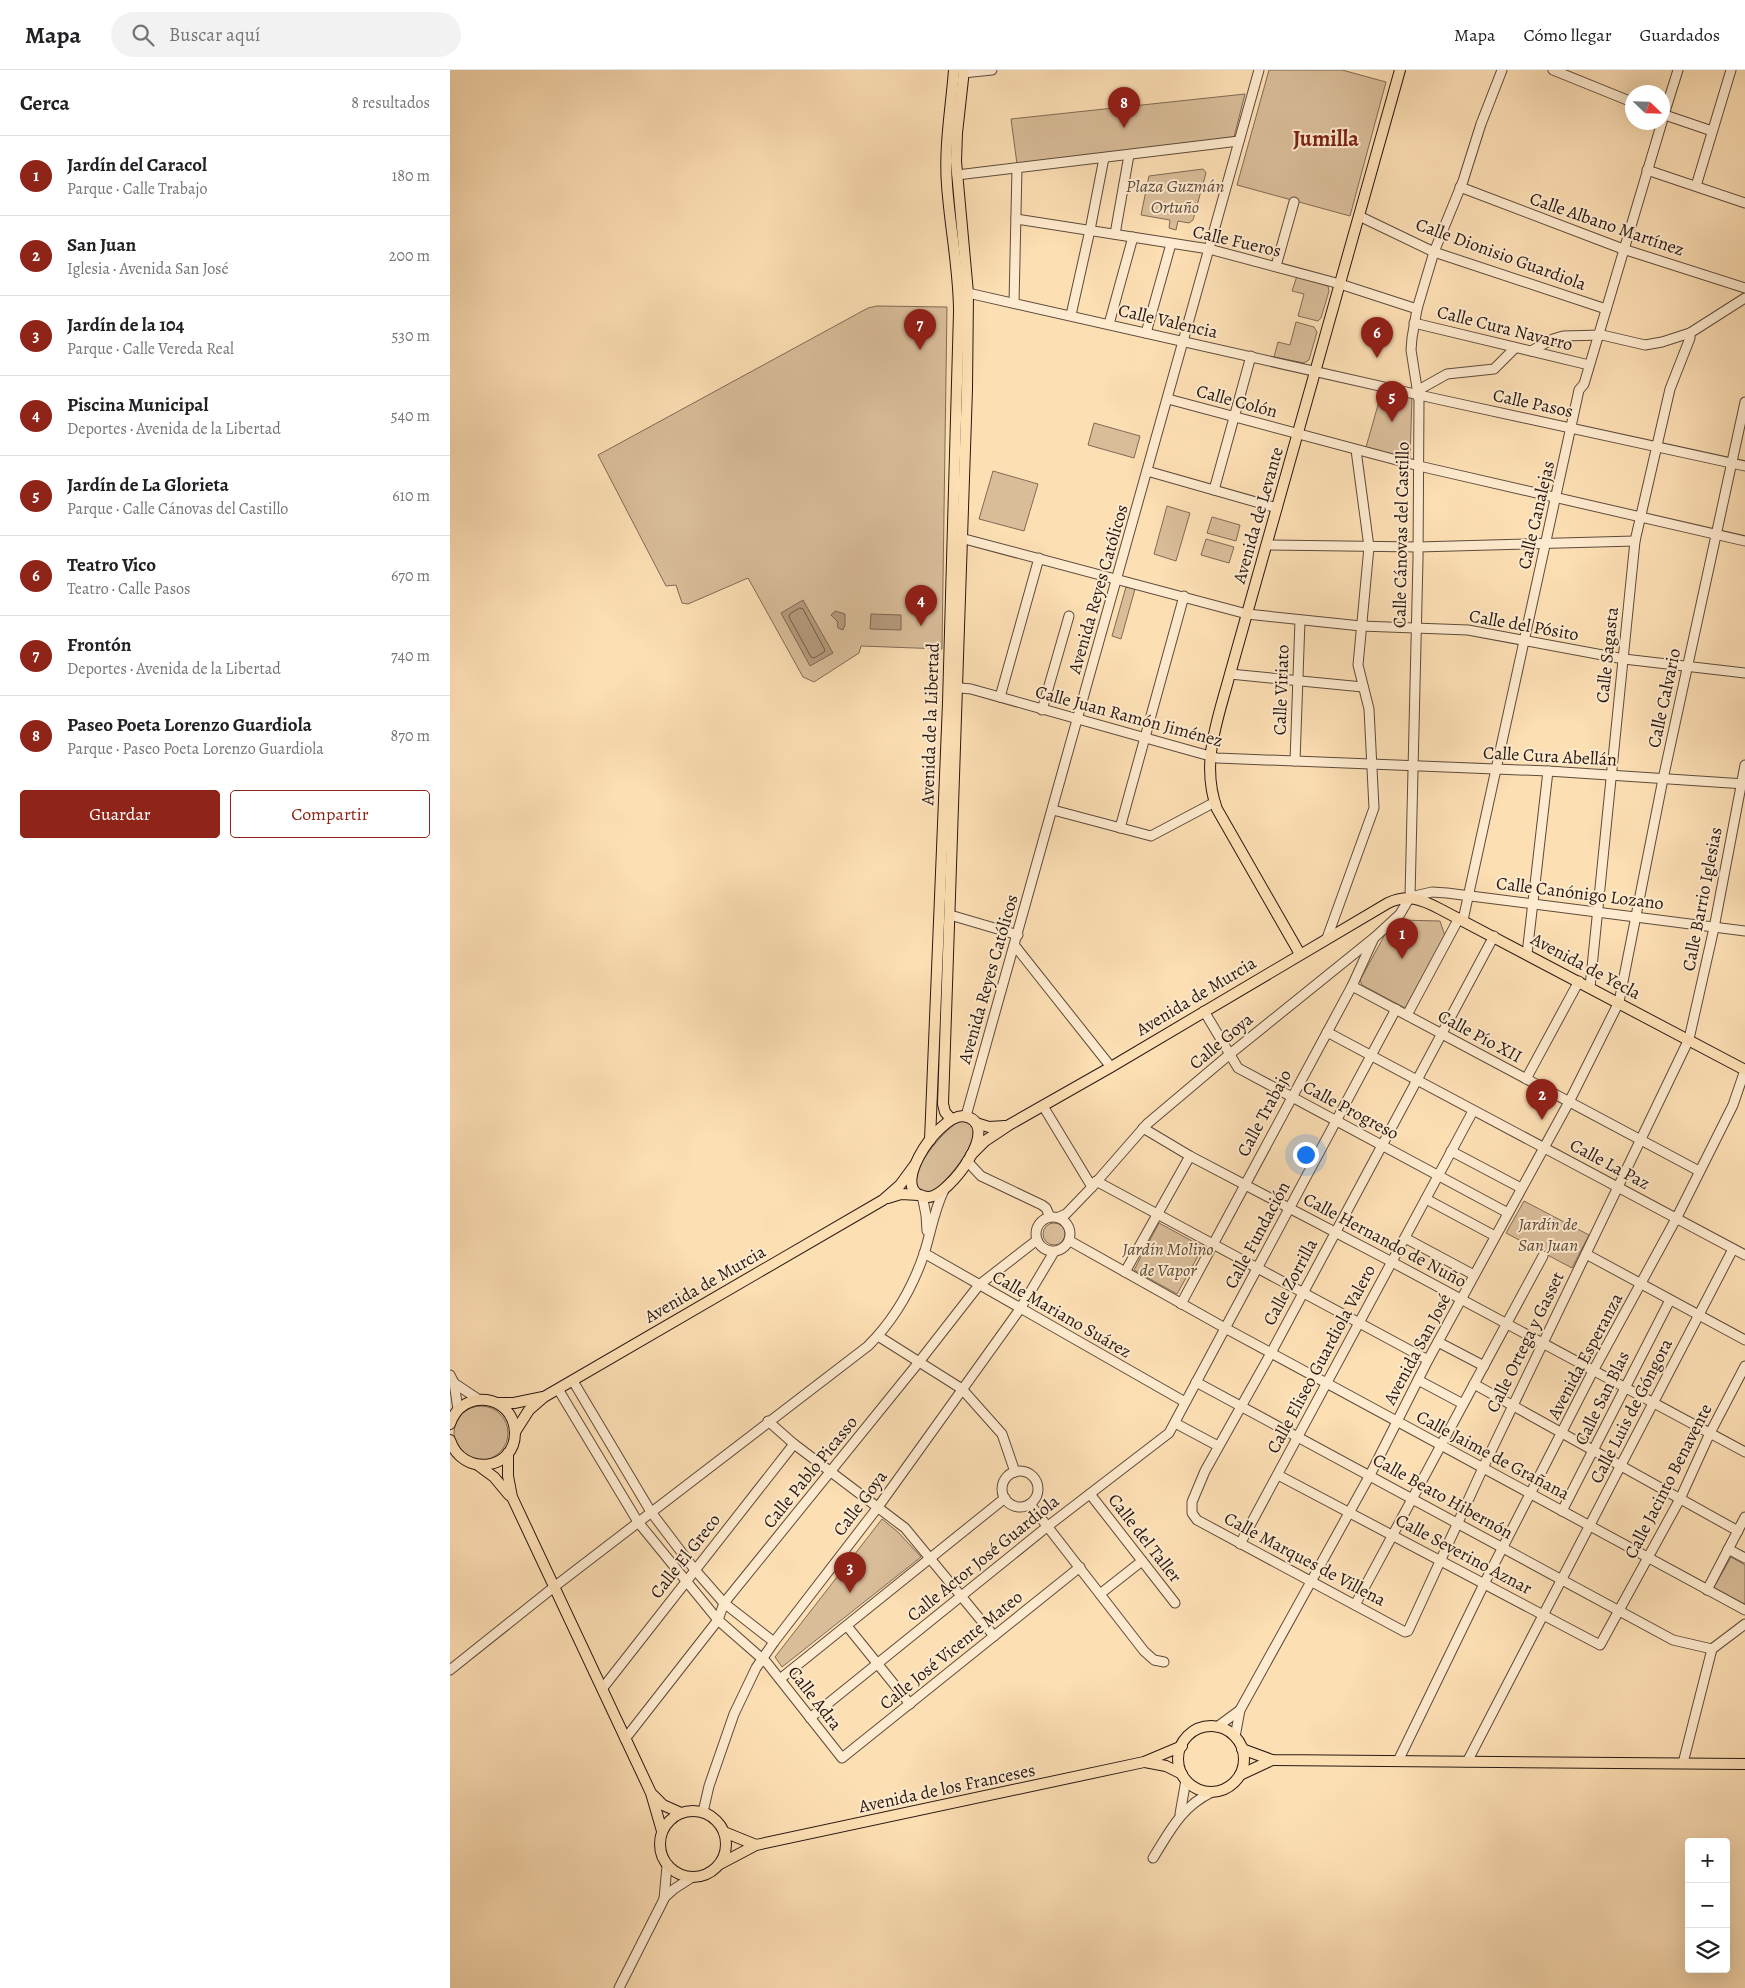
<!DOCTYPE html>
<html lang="es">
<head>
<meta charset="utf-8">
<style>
  body { margin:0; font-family:Alegreya,serif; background:#f2f2f2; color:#202124 }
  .controls { position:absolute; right:15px; bottom:15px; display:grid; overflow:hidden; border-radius:5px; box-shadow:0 5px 20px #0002 }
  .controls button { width:45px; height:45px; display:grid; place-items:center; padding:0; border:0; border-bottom:1px solid #e0e0e0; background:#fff; color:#202124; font:25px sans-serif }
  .compass { position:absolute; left:1175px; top:15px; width:45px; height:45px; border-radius:50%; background:#fff; box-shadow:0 5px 20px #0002; rotate:113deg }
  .you { position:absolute; left:855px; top:1084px; width:18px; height:18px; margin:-12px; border:4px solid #fff; border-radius:50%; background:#1a73e8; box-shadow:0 0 0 8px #1a73e833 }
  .badge { display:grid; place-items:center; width:32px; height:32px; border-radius:50%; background:#8f2418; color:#fff; font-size:16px; font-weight:700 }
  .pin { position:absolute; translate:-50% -41px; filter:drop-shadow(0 1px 2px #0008) }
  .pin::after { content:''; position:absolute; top:26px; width:18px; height:15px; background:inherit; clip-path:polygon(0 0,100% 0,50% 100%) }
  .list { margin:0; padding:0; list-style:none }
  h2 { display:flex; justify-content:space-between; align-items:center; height:65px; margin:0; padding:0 20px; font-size:21px }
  h2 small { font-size:16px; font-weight:400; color:#757577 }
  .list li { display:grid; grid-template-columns:32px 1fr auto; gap:15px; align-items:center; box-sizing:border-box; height:80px; padding:0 20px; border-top:1px solid #e0e0e0 }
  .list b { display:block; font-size:19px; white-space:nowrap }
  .list p { margin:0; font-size:16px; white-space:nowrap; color:#757577 }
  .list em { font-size:16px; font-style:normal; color:#757577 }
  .actions { display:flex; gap:10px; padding:15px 20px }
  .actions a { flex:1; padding:11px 0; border:1px solid #8f2418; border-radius:5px; text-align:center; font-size:18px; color:#8f2418 }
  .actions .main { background:#8f2418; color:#fff }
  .icon { flex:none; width:28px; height:28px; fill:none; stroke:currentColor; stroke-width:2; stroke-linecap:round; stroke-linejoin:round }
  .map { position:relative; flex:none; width:1295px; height:1918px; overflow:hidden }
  header { display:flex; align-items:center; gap:30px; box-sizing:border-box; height:70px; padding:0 25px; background:#fff; border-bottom:1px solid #e0e0e0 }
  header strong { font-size:24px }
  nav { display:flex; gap:28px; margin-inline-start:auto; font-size:18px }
  .search { width:350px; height:45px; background:#f2f2f2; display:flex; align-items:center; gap:12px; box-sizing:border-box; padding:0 18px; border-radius:28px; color:#757577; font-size:19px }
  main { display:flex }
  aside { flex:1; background:#fff }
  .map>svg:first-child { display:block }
</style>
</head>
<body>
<header>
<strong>Mapa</strong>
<div class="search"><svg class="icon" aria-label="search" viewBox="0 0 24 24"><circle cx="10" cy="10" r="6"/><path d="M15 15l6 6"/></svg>Buscar aquí</div>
<nav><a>Mapa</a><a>Cómo llegar</a><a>Guardados</a></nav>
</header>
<main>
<aside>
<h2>Cerca<small>8 resultados</small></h2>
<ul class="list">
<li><span class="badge">1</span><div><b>Jardín del Caracol</b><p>Parque · Calle Trabajo</p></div><em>180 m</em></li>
<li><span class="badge">2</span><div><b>San Juan</b><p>Iglesia · Avenida San José</p></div><em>200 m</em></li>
<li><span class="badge">3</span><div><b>Jardín de la 104</b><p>Parque · Calle Vereda Real</p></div><em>530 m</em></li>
<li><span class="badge">4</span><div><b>Piscina Municipal</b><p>Deportes · Avenida de la Libertad</p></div><em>540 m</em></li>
<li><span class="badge">5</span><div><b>Jardín de La Glorieta</b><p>Parque · Calle Cánovas del Castillo</p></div><em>610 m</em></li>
<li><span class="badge">6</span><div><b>Teatro Vico</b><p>Teatro · Calle Pasos</p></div><em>670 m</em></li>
<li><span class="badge">7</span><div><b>Frontón</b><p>Deportes · Avenida de la Libertad</p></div><em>740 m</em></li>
<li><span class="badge">8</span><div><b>Paseo Poeta Lorenzo Guardiola</b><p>Parque · Paseo Poeta Lorenzo Guardiola</p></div><em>870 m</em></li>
</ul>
<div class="actions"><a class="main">Guardar</a><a>Compartir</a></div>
</aside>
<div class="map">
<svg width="1295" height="1918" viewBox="0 0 1295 1918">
  <rect width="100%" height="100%" fill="#fddfb4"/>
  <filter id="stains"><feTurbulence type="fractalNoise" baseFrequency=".004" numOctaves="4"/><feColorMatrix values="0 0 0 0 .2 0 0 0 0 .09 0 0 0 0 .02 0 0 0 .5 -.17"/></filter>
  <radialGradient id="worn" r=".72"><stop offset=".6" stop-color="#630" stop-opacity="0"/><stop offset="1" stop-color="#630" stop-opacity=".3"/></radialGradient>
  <!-- green -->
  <g fill="#d9bd99" stroke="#806a56">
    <path d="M 819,0 L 892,0 L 936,12 L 900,146 L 787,115 Z"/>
    <path d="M 795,24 L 784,67 L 567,94 L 561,49 Z"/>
    <path d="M 753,99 L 756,103 L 743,150 L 739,153 L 728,151 L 726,160 L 719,158 L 720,150 L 691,145 L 699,106 Z"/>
    <path d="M 847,206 L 878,216 L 879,221 L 871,248 L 868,251 L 848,246 L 854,224 L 842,221 Z"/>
    <path d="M 427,236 L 497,237 L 492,579 L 411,576 L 409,583 L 364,612 L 353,607 L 298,508 L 238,534 L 232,533 L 226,515 L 216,516 L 148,385 L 418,238 Z"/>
    <path d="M 846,252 L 864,257 L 867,262 L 859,290 L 854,293 L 824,287 L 828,272 L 840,275 Z"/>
    <path d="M 932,321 L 962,328 L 960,389 L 916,377 Z"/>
    <path d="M 644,353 L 690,366 L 684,388 L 638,375 Z"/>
    <path d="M 543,401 L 588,414 L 574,461 L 529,449 Z"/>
    <path d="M 717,436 L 740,443 L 726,491 L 704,484 Z"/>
    <path d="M 762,447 L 790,455 L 786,471 L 757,463 Z"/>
    <path d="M 756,469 L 784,477 L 779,493 L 751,485 Z"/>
    <path d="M 676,517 L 685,519 L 671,569 L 662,566 Z"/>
    <path d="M 950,850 L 990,851 L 995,866 L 955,938 L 912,915 L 910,910 L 938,859 Z"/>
    <path d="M 510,1051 C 547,1055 498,1108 487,1119 C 482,1121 479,1123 473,1121 C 448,1111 496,1057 510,1051 Z"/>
    <path d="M 1074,1131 L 1139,1165 L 1122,1198 L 1056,1163 Z"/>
    <circle cx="604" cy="1164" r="11"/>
    <path d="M 709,1153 L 753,1177 L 727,1224 L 684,1200 Z"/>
    <circle cx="31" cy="1363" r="27"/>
    <path d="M 432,1449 L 448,1462 L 471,1487 L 332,1597 L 325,1587 Z"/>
    <path d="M 1281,1487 L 1295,1495 L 1295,1536 L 1263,1519 Z"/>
  </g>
  <!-- water -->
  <g fill="#b59b7d" stroke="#7d6753">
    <path d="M 353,530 L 383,583 L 360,596 L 331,543 Z"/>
    <path d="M 385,541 L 395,544 L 395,555 L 393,560 L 388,558 L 387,551 L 381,545 Z"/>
    <path d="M 421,544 L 451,545 L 451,560 L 420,559 Z"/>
  </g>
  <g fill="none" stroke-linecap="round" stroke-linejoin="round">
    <!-- shore -->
    <path stroke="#6e5a48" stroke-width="1" d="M 350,538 L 353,539 L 375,580 L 374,582 L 364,588 L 361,587 L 339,547 L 340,544 Z"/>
    <defs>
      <g id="minor">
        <path d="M 1103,0 L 1182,32"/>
        <path d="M 513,3 L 542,0"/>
        <path d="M 1212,44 L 1262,61"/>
        <path d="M 1212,51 L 1228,0"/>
        <path d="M 1197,100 L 1295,133"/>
        <path d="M 507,105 L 789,71"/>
        <path d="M 1246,116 L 1281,0"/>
        <path d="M 1010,117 L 1173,179 L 1295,218"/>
        <path d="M 909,146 L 984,182 L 1156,239"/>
        <path d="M 566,149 L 759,179 L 890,214 L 967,239"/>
        <path d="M 665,164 L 679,85"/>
        <path d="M 826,196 L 844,132"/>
        <path d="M 512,223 L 518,223 L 987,329 L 1295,396"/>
        <path d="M 564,233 L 567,98"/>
        <path d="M 621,245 L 640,160 L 654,88"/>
        <path d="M 964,253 L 1139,295"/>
        <path d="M 659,254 L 683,167"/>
        <path d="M 696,263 L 721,174"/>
        <path d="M 1081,281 L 1103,269 L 1113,266 L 1152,265 L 1195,275 L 1212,272 L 1240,263 L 1295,228"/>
        <path d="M 968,324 L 972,318 L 997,304 L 1044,299 L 1065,278"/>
        <path d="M 718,329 L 969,396 L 1295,471"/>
        <path d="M 697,401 L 827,438"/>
        <path d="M 764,420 L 801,286"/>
        <path d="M 507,467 L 797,544 L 911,556 L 1018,560 L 1174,589 L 1295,603"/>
        <path d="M 816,475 L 968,477 L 1185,471"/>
        <path d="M 780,604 L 913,617"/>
        <path d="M 501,617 L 521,619 L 767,688 L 1098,701 L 1295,714"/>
        <path d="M 550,627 L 589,488"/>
        <path d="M 592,640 L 619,546"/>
        <path d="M 845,691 L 850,550"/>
        <path d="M 603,740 L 701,766 L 765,732"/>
        <path d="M 670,758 L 734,526"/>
        <path d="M 960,827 L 982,822 L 997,823 L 1295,861"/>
        <path d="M 500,845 L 568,865"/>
        <path d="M 1013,850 L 1129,320 L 1134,314 L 1212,52"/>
        <path d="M 1044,866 L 821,1283 L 755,1401 L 742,1432 L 742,1443 L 747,1450 L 955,1562 L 958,1561 L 1033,1398 L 1239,969 L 1264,858 L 1295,695"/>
        <path d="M 877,868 L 924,738 L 919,639 L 908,595 L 919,477 L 906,380"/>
        <path d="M 565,876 L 661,997"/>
        <path d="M 1077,884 L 1098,701"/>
        <path d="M 902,916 L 1249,1101"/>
        <path d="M 1140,917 L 1185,471 L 1220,319 L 1240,268 L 1240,263"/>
        <path d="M 754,941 L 788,998 L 1058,1143"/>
        <path d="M 957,945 L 1009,848"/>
        <path d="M 877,962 L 1295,1185"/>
        <path d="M 1076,1009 L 1129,911"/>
        <path d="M 593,1036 L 642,1117"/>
        <path d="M 516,1046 L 809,0"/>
        <path d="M 693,1058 L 740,1086 L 942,1192 L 1295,1382"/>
        <path d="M 1001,1081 L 1071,1118"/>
        <path d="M 517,1091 L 531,1106 L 592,1135 L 596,1138 L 600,1147"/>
        <path d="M 646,1111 L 978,1290"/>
        <path d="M 472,1125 L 476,1145 L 477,1161"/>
        <path d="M 976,1129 L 1045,1166"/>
        <circle cx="603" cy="1164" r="17"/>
        <path d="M 609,1147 L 616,1144 L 642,1117 L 697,1054 L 780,984 L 925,867 L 950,844 L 960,827 L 968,489 L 969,331 L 961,280 L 962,268 L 967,239 L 984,182 L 1013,111 L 1031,54 L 1052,0"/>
        <path d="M 955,1168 L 1024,1205"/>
        <path d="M 620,1171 L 775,1258 L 1295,1540"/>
        <path d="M 474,1183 L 735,1332"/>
        <path d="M 1136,1184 L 1295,1270"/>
        <path d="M 675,1202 L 740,1086"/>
        <path d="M 731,1234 L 902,916 L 923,870"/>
        <path d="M 428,1266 L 512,1319 L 552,1364 L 565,1402"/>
        <path d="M 988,1272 L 1034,1296"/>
        <path d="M 0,1305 L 4,1313 L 8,1339"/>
        <path d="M 968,1310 L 1013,1334"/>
        <path d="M 123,1311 L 201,1442 L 245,1500 L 274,1533 L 324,1572"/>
        <path d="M 746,1312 L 1223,1570 L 1262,1579 L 1233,1693"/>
        <path d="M 4,1313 L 28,1329"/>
        <path d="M 1024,1314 L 1288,1461"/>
        <path d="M 108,1319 L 188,1452 L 268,1550 L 317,1593 L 392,1688 L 630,1497"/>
        <path d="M 318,1351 L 344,1374 L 455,1458 L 544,1566"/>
        <path d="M 725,1353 L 768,1376"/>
        <circle cx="570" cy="1419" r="18"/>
        <path d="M 828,1405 L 1150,1575 L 1230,1429 L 1260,1363 L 1295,1296"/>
        <path d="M 640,1424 L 725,1533"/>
        <path d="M 580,1434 L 694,1581 L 704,1590 L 714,1592"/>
        <path d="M 1112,1441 L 1220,1230"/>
        <path d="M 790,1474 L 1023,1041"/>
        <path d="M 1278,1479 L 1295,1488"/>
        <path d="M 1257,1520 L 1295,1447"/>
        <path d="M 650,1524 L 692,1491"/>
        <path d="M 905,1535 L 1093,1186"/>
        <path d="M 397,1556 L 460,1634"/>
        <path d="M 1262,1579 L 1295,1554"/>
        <path d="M 0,1600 L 104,1517 L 418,1276 C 444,1250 462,1219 474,1184 C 481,1162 484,1140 494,1120"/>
        <path d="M 330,1609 L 555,1428"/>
        <path d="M 152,1619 L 344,1374"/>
        <path d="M 360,1648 L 598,1456 L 719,1363 L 946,939"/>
        <path d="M 767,1657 L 790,1640"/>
        <path d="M 785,1667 L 790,1640 L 920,1405 L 978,1290 L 1119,1032 L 1169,932 L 1213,709 L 1295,332"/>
        <path d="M 175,1669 L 268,1550 L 274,1533 L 469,1292 L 529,1215 L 587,1170"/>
        <path d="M 948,1691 L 1034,1514 L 1143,1301 L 1227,1147 L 1283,1035 L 1295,1000"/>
        <path d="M 1017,1692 L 1283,1179"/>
        <path d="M 253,1742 L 259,1716 L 284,1644 L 306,1598 L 324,1572 L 428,1437 L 570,1239 L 604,1182"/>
        <path d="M 730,1744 L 736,1710"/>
        <path d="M 703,1788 C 720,1761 731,1737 762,1722"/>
        <path d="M 214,1828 L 224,1819 L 241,1808"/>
        <path d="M 169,1918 L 214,1829 L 217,1796"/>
      </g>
      <g id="major">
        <path d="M 850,884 L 767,739 C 750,693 768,649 780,604 L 950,0"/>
        <path d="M 513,1046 C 556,1052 498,1127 479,1127 C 434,1127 486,1046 513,1046 Z"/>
        <path d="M 501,1049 L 495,1042 L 493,1034 L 517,319 L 518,223 L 506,91 L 507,63 L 514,0"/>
        <path d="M 526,1053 L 539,1057 L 555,1056"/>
        <path d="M 480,1070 L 498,633 L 509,242 C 509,199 500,158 497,115 C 494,76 501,39 504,0"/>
        <path d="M 521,1085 L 535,1071 L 559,1055 L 661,997 L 938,833 C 958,824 971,829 990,839 L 1295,1000"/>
        <path d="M 438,1128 L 451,1124 L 469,1125"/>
        <path d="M 48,1333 L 64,1333 L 93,1327"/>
        <path d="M 0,1354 C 12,1317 64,1324 65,1363 C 65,1401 12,1407 0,1370"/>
        <path d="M 65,1362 L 79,1340 L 94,1327 L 433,1130 L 450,1115 L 464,1096"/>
        <path d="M 58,1383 L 58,1406 L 62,1427 L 201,1723 L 212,1761"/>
        <path d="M 29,1396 L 44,1407 L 59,1425"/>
        <circle cx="761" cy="1689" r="33"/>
        <path d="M 792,1679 L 822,1690 L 1295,1694"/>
        <path d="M 695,1692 L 716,1696 L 732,1704"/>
        <path d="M 790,1705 L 822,1690"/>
        <path d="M 203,1725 L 213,1735 L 231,1743"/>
        <circle cx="243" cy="1774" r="33"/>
        <path d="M 274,1762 L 306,1775"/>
        <path d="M 270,1794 L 306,1775 L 694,1692 L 732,1676"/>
      </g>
    </defs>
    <!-- minor casing -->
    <use href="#minor" stroke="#5d4a3b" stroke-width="11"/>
    <!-- major casing -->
    <use href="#major" stroke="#281813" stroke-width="12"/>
    <!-- minor -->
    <use href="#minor" stroke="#feeace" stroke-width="9"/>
    <!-- major -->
    <use href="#major" stroke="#fddfb4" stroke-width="10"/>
  </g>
  <g text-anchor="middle" stroke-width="4" stroke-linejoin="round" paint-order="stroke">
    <!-- park labels -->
    <g font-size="18" font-style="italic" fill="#5d4a3b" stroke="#feeace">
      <text x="725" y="122">Plaza Guzmán<tspan x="725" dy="21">Ortuño</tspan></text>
      <text x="1098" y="1160">Jardín de<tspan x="1098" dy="21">San Juan</tspan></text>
      <text x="718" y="1185">Jardín Molino<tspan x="718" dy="21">de Vapor</tspan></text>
    </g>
    <!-- street labels -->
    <g font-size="18" fill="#281813" stroke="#feeace">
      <text transform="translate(1157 154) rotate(19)" y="6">Calle Albano Martínez</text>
      <text transform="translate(787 171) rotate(13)" y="6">Calle Fueros</text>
      <text transform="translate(1051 184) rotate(20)" y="6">Calle Dionisio Guardiola</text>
      <text transform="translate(718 251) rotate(13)" y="6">Calle Valencia</text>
      <text transform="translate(1055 258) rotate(14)" y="6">Calle Cura Navarro</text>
      <text transform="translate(787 331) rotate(15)" y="6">Calle Colón</text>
      <text transform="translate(1083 333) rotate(12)" y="6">Calle Pasos</text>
      <text transform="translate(808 445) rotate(-74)" y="6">Avenida de Levante</text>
      <text transform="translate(1086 445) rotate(-77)" y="6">Calle Canalejas</text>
      <text transform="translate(951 465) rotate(-89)" y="6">Calle Cánovas del Castillo</text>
      <text transform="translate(648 519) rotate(-74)" y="6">Avenida Reyes Católicos</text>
      <text transform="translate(1074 555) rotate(10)" y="6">Calle del Pósito</text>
      <text transform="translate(1157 585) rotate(-84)" y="6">Calle Sagasta</text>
      <text transform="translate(831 620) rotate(-88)" y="6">Calle Viriato</text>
      <text transform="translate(1214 628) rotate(-78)" y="6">Calle Calvario</text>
      <text transform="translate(679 646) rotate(15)" y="6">Calle Juan Ramón Jiménez</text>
      <text transform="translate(480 654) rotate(-88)" y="6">Avenida de la Libertad</text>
      <text transform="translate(1100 686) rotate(3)" y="6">Calle Cura Abellán</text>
      <text transform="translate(1130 823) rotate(7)" y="6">Calle Canónigo Lozano</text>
      <text transform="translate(1252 829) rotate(-79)" y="6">Calle Barrio Iglesias</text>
      <text transform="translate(1136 896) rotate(28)" y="6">Avenida de Yecla</text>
      <text transform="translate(538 909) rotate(-74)" y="6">Avenida Reyes Católicos</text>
      <text transform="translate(746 926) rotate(-31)" y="6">Avenida de Murcia</text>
      <text transform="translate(1030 966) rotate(28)" y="6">Calle Pío XII</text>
      <text transform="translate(771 971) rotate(-40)" y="6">Calle Goya</text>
      <text transform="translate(901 1040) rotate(28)" y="6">Calle Progreso</text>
      <text transform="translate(814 1043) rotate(-62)" y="6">Calle Trabajo</text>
      <text transform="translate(1160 1094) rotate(28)" y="6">Calle La Paz</text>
      <text transform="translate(807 1165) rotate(-62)" y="6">Calle Fundación</text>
      <text transform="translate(935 1170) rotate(28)" y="6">Calle Hernando de Nuño</text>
      <text transform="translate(840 1212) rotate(-62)" y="6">Calle Zorrilla</text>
      <text transform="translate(255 1214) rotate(-30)" y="6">Avenida de Murcia</text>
      <text transform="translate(612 1244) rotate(30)" y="6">Calle Mariano Suárez</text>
      <text transform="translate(1075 1272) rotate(-64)" y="6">Calle Ortega y Gasset</text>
      <text transform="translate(967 1279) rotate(-62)" y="6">Avenida San José</text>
      <text transform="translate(1135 1286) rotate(-62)" y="6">Avenida Esperanza</text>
      <text transform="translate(871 1289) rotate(-62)" y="6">Calle Eliseo Guardiola Valero</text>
      <text transform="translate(1152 1328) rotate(-64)" y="6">Calle San Blas</text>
      <text transform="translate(1181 1341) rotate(-63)" y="6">Calle Luis de Góngora</text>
      <text transform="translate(1043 1385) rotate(28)" y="6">Calle Jaime de Grañana</text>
      <text transform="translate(360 1402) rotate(-51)" y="6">Calle Pablo Picasso</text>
      <text transform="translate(1218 1411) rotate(-63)" y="6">Calle Jacinto Benavente</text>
      <text transform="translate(993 1426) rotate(29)" y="6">Calle Beato Hibernón</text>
      <text transform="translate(410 1433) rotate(-53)" y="6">Calle Goya</text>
      <text transform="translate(695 1468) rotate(52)" y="6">Calle del Taller</text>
      <text transform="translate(1014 1484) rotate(28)" y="6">Calle Severino Aznar</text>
      <text transform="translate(235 1486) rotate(-52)" y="6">Calle El Greco</text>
      <text transform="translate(533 1488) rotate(-39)" y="6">Calle Actor José Guardiola</text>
      <text transform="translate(855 1489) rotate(28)" y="6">Calle Marques de Villena</text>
      <text transform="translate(501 1580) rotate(-39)" y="6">Calle José Vicente Mateo</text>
      <text transform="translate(365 1628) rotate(52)" y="6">Calle Adra</text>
      <text transform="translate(497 1718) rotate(-12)" y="6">Avenida de los Franceses</text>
    </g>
    <!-- district labels -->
    <g font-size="22" font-weight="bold" fill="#7a1f14" stroke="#feeace">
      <text x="876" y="76">Jumilla</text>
    </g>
  </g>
  <rect width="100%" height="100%" filter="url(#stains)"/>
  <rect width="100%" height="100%" fill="url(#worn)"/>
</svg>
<div class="controls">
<button>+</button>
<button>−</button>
<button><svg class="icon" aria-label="layers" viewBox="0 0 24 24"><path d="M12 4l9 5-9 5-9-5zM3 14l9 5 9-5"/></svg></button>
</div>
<svg class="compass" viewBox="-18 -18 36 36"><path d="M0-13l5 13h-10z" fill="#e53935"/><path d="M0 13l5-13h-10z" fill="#757577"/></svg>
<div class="you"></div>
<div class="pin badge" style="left:952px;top:889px">1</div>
<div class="pin badge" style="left:1092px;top:1050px">2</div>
<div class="pin badge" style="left:400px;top:1523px">3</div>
<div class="pin badge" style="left:471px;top:556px">4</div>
<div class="pin badge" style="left:942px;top:352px">5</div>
<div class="pin badge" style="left:927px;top:288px">6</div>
<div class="pin badge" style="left:470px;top:280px">7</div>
<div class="pin badge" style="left:674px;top:58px">8</div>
</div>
</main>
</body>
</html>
